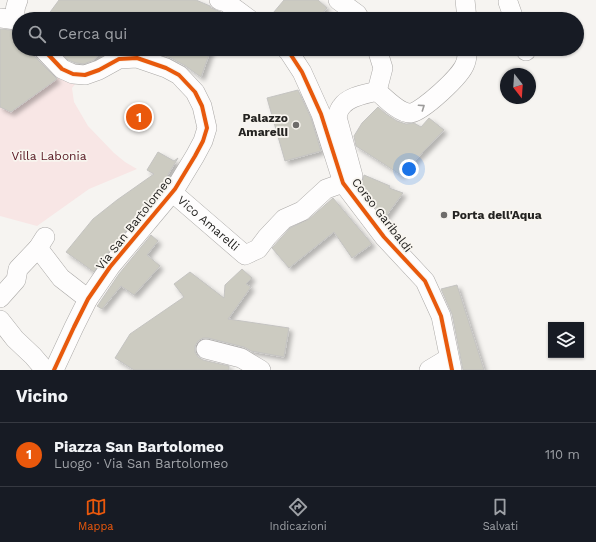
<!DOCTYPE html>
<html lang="it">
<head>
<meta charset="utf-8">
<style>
  body { margin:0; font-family:"Work Sans",sans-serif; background:#20242c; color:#f1f3f6 }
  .controls { position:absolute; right:12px; bottom:12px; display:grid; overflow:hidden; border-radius:0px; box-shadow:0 1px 3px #0004 }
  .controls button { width:36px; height:36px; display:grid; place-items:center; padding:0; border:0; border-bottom:1px solid #363941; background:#171b24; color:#f1f3f6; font:20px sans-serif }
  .compass { position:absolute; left:500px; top:68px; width:36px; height:36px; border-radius:50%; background:#171b24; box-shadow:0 1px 3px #0004; rotate:163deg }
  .you { position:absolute; left:409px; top:169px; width:14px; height:14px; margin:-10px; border:3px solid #fff; border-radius:50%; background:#1a73e8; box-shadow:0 0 0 6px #1a73e833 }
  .badge { display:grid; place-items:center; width:26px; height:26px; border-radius:50%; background:#ea580c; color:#fff; font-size:13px; font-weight:700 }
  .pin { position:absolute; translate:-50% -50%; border:2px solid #fff; box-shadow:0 1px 4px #0006 }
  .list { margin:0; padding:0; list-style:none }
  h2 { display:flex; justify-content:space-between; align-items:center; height:52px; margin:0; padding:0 16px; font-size:17px }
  h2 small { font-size:13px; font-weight:400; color:#9ea1a6 }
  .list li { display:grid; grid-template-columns:26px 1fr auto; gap:12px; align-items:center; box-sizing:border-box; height:64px; padding:0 16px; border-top:1px solid #363941 }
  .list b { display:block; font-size:15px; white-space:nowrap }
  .list p { margin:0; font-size:13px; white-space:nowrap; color:#9ea1a6 }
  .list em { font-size:13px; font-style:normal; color:#9ea1a6 }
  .icon { flex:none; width:22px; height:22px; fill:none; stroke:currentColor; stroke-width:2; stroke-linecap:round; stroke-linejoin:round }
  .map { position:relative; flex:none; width:596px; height:370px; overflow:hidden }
  .search { position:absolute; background:#171b24; box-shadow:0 1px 3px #0004; left:12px; right:12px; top:12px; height:44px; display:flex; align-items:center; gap:10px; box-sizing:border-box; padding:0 14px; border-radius:22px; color:#9ea1a6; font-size:15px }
  .sheet { height:116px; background:#171b24 }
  nav { display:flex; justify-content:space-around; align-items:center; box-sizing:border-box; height:56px; border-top:1px solid #363941; background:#171b24; font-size:11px; color:#9ea1a6 }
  nav a { display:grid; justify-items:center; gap:2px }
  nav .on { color:#ea580c }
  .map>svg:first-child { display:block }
</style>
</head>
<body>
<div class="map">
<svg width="596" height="370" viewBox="0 0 596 370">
  <defs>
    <filter id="shadow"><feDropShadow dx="3.5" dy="3.5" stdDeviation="2" flood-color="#0004"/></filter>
  </defs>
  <rect width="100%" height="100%" fill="#f6f4f1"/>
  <!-- green -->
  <path fill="#f8e6e5" d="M 62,75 L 76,83 L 72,88 L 74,102 L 88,126 L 114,153 L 125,162 L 137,169 L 89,189 L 37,226 L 0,216 L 0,107 L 11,111 Z"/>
  <!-- building -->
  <g fill="#cccbc1" stroke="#c4c3c1" filter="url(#shadow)">
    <path d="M 59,0 L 196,0 L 210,6 L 211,8 L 221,12 L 230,19 L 45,19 Z"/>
    <path d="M 284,0 L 318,0 L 327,8 L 317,19 L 268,19 Z"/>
    <path d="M 0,29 L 11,30 L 15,33 L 19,34 L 19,49 L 32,49 L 32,52 L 35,57 L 57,79 L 11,112 L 0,107 Z"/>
    <path d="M 58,49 L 104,49 L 94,60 L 84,64 L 76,63 L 68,60 Z"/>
    <path d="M 148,49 L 211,49 L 201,77 L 184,65 L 171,58 Z"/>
    <path d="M 298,90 L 311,118 L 321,151 L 285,161 L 267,98 Z"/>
    <path d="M 378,107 L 386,114 L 397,121 L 406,124 L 414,123 L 421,127 L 429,118 L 444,130 L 401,175 L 356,146 L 354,136 L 362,123 Z"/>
    <path d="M 158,152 L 174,161 L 178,158 L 160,188 L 161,189 L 102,260 L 94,272 L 66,252 L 93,219 L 117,200 L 154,174 L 147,170 Z"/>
    <path d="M 364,175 L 390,186 L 389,188 L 403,193 L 384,219 L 362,190 L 361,183 L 363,179 Z"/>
    <path d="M 333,198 L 372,244 L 352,258 L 334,232 L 289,268 L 272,248 L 290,228 L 309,219 Z"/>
    <path d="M 151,235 L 158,241 L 147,255 L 160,266 L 134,295 L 121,286 L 102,309 L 97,306 L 98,305 L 119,274 Z"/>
    <path d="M 242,269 L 252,278 L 246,284 L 251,287 L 228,319 L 289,328 L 284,357 L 251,351 L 244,347 L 208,338 L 203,338 L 198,341 L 195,346 L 195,352 L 198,357 L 203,360 L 229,366 L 229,370 L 134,370 L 115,358 L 130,334 L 184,297 L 174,284 L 190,272 L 224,298 L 225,285 Z"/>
    <path d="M 457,285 L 484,370 L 463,370 L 452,314 L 441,289 Z"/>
  </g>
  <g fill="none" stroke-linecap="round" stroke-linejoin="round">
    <defs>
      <g id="minor">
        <path d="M 18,0 C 15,7 13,17 19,23"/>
        <path d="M 219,0 L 226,2 L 249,19"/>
        <path d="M 338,0 L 357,14 L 360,19"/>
        <path d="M 465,0 L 467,19"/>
        <path d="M 508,2 L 514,19"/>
        <path d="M 0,18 L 16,20"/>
        <path d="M 43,49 L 62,69 L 73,74 L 85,75 L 99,70 L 119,59 L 137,58 L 166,68 L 179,75 L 195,92 L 202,106 L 207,128 L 203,141 L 195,156 L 175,189 L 110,267 L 88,299 L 74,327 L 54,370"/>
        <path d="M 286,49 L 289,52 L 302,72 L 321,114 L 343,183 L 384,237 L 425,281 L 441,316 L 452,370"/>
        <path d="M 377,49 L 383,68 L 377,91"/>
        <path d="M 525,49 L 526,51"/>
        <path d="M 377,91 C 385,98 400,114 411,113 C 423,111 461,76 465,64 C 467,60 467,54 468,49"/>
        <path id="s1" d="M 172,192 L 245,255 L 258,249 L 267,237 L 284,219 L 302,211 L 326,189 L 343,183 L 350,179 L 353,176 L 337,117 C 338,113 339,109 342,106 C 349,96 366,94 377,91"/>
        <path d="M 38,248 L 61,278 L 88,299"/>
        <path d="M 0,298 L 16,280 L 18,269 L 38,248 L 45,237"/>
        <path d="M 0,320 L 15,339 L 33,356 L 45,370"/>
        <path d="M 206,349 L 241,358 L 261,370"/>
        <path d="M 429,370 L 449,358"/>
      </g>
    </defs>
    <!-- minor casing -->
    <use href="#minor" stroke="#aaa8a6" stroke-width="20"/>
    <!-- minor -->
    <use href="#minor" stroke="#fefdfd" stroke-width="19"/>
    <defs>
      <g id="cycleway">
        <path d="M 43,49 L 62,69 L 73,74 L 85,75 L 99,70 L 119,59 L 137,58 L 166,68 L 179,75 L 195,92 L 202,106 L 207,128 L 203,141 L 195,156 L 175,189 L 110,267 L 88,299 L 74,327 L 54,370"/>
        <path d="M 286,49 L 289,52 L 302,72 L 321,114 L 343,183 L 384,237 L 425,281 L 441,316 L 452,370"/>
      </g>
    </defs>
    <!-- cycleway casing -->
    <use href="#cycleway" stroke="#f8f5ef" stroke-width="6"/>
    <!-- cycleway -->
    <use href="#cycleway" stroke="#e8590c" stroke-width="4"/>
  </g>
  <!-- one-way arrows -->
  <defs><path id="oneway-chevron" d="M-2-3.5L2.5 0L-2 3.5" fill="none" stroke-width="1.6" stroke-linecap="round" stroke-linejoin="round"/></defs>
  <use stroke="#9c9b9a" href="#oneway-chevron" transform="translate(422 107) rotate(-34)"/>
  <!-- markers -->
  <g fill="#6e6c6a" stroke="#f8f5ef" stroke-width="1.5">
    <circle cx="296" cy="125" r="4"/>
    <circle cx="444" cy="215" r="4"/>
  </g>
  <g text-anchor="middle" stroke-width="3.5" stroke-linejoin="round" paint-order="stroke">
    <!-- poi labels -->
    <g font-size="12" font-weight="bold" fill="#242321" stroke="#f8f5ef" text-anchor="end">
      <text x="288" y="122">Palazzo<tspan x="288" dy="14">Amarelli</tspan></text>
      <text x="452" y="219" text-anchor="start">Porta dell'Aqua</text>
    </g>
    <!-- park labels -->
    <g font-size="12" fill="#56151f" stroke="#f8f5ef">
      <text x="49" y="160">Villa Labonia</text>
    </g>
    <!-- street labels -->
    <g font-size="12" fill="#242321" stroke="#f8f5ef">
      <text transform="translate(382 215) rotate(52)" y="4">Corso Garibaldi</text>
      <text transform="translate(134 223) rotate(-52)" y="4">Via San Bartolomeo</text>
      <text dy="4" stroke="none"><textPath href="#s1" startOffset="48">Vico Amarelli</textPath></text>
    </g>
  </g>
</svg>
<div class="controls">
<button><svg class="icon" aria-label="layers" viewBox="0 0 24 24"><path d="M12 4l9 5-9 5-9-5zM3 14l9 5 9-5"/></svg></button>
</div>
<svg class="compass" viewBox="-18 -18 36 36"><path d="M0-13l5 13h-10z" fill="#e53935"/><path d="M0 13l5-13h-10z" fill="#9ea1a6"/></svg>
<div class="you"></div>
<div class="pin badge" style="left:139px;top:117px">1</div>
<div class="search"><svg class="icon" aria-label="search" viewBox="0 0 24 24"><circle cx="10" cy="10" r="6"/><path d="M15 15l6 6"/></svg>Cerca qui</div>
</div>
<section class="sheet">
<h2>Vicino<small></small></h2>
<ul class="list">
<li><span class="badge">1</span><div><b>Piazza San Bartolomeo</b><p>Luogo · Via San Bartolomeo</p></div><em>110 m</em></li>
</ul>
</section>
<nav>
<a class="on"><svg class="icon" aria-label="map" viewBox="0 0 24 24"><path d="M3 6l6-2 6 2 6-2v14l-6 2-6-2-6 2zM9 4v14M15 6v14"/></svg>Mappa</a>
<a><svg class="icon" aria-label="directions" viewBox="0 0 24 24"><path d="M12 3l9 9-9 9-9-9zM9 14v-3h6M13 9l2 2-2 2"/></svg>Indicazioni</a>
<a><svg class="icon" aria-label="saved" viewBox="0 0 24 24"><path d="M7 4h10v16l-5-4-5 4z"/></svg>Salvati</a>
</nav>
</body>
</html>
